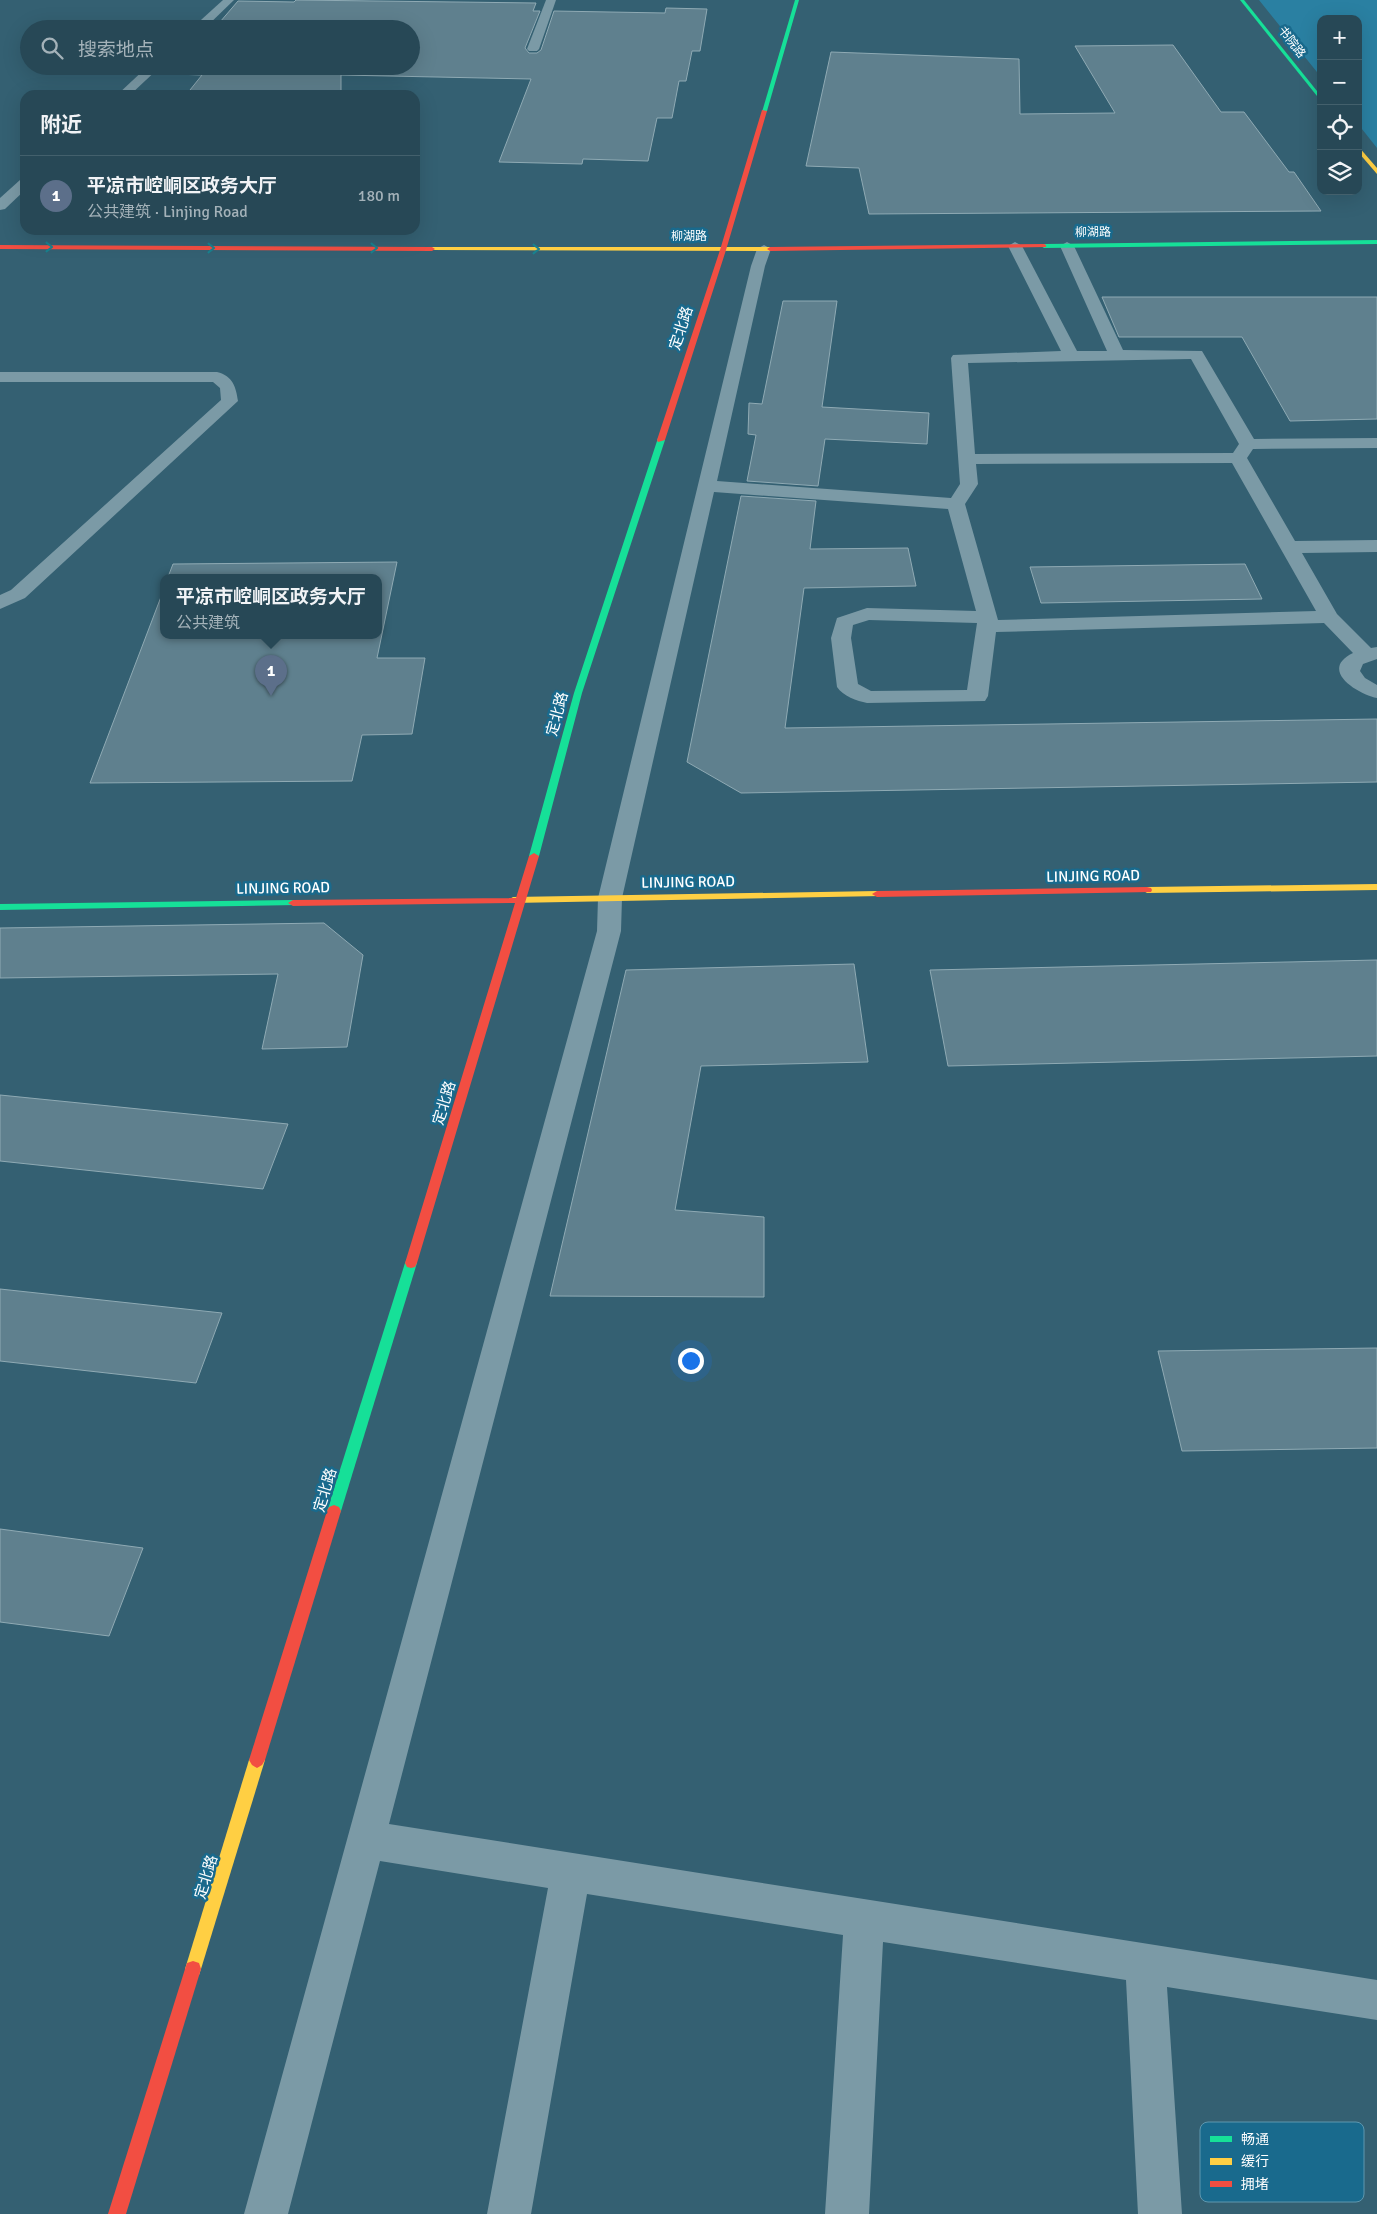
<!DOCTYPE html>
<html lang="zh">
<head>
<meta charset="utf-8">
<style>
  body { margin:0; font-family:Signika,"Noto Sans SC",sans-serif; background:#335260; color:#f1f3f6 }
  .controls { position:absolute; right:15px; top:15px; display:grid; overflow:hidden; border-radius:10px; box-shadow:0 5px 20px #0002 }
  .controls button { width:45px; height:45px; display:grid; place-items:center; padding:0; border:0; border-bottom:1px solid #43606c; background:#274856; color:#f1f3f6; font:25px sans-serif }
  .you { position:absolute; left:690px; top:1360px; width:18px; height:18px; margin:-12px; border:4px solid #fff; border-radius:50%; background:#1a73e8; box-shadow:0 0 0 8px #1a73e833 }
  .badge { display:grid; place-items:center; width:32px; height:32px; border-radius:50%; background:#b8c7ce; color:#fff; font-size:16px; font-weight:700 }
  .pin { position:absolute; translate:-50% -41px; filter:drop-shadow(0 1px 2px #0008) }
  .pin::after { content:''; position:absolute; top:26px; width:18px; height:15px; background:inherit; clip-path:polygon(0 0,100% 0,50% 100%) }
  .popup { position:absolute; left:160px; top:574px; width:222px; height:65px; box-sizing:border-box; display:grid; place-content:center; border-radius:10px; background:#274856; filter:drop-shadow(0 1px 4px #0005); font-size:16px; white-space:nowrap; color:#a4b2b9 }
  .popup b { font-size:19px; color:#f1f3f6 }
  .popup::after { content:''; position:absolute; left:50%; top:100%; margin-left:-10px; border:10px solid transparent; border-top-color:#274856 }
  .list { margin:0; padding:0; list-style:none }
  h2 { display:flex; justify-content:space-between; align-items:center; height:65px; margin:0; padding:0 20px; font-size:21px }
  h2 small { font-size:16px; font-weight:400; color:#a4b2b9 }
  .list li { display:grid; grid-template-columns:32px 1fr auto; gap:15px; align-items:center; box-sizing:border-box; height:80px; padding:0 20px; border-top:1px solid #43606c }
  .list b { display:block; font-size:19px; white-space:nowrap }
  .list p { margin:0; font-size:16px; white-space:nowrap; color:#a4b2b9 }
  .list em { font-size:16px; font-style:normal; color:#a4b2b9 }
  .icon { flex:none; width:28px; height:28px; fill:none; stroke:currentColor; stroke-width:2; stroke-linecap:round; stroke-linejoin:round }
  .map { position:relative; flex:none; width:1377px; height:2214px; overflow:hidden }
  .search { position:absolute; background:#274856; box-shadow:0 5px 20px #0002; left:20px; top:20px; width:400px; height:55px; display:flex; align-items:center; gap:12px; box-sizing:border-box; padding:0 18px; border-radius:28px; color:#a4b2b9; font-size:19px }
  .panel { position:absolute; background:#274856; box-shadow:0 5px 20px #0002; left:20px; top:90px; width:400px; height:145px; border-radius:15px }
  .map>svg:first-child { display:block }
</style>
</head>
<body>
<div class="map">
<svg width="1377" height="2214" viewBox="0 0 1377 2214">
  <rect width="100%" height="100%" fill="#346072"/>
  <!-- green -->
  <path fill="#2a80a2" d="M 1259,0 L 1377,0 L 1377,148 L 1358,124 L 1358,19 L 1321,19 L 1321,77 Z"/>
  <!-- building -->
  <g fill="#5f808e" stroke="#8faab4">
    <path d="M 296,0 L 536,3 L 533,11 L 540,11 L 525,48 L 529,53 L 537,53 L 541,50 L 554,11 L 665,13 L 666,8 L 707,9 L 700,51 L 692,51 L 686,81 L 679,81 L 672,118 L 657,118 L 648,161 L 583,159 L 582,164 L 499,162 L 531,79 L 341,75 L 341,95 L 186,95 L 202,75 L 175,74 L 182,66 L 411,66 L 411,29 L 214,29 L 238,1 L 294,2 Z"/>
    <path d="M 1173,45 L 1221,112 L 1244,112 L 1289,172 L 1294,172 L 1321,211 L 869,214 L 859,168 L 806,166 L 831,52 L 1019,59 L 1020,114 L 1115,113 L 1075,46 Z"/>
    <path d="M 1102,297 L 1377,297 L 1377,419 L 1290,421 L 1242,337 L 1119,337 Z"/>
    <path d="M 783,301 L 837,301 L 822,407 L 929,413 L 927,444 L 825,439 L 818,486 L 747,481 L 756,435 L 748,434 L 749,403 L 762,404 Z"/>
    <path d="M 741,496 L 816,501 L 810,549 L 908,548 L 916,586 L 804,588 L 785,728 L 1377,719 L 1377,782 L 741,793 L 687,762 Z"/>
    <path d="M 397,562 L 377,658 L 425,658 L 412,734 L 362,735 L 352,781 L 90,783 L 164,589 L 164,635 L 378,635 L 378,577 L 168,577 L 173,564 Z"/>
    <path d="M 1245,564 L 1262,599 L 1041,603 L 1030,567 Z"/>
    <path d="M 324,923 L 363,955 L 347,1047 L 262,1049 L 278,974 L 0,978 L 0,928 Z"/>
    <path d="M 1377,960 L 1377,1056 L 948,1066 L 930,970 Z"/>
    <path d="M 854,964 L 868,1062 L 701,1066 L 675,1210 L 764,1217 L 764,1297 L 550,1296 L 626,970 Z"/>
    <path d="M 0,1095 L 288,1124 L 263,1189 L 0,1161 Z"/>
    <path d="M 0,1289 L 222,1313 L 196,1383 L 0,1361 Z"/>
    <path d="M 1377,1348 L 1377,1448 L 1182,1451 L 1158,1351 Z"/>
    <path d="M 0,1529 L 143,1548 L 109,1636 L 0,1622 Z"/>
  </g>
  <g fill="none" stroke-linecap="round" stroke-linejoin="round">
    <!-- street -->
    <g fill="#7b9aa6" fill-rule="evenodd">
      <path d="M 223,0 L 234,0 L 204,29 L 191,29 Z"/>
      <path d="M 546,0 L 556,0 L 539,49 L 537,51 L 529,51 L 527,49 Z"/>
      <path d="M 148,66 L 161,66 L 130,95 L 117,95 Z"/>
      <path d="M 25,179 L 25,190 L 5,209 L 0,210 L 0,198 L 20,180 Z"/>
      <path d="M 1015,242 L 1022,246 L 1077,351 L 1107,351 L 1060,246 L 1067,242 L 1074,246 L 1123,350 L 1202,351 L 1254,439 L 1377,438 L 1377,448 L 1253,449 L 1247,458 L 1295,541 L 1377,540 L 1377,552 L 1302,553 L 1337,614 L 1371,648 L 1377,647 L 1377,659 L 1363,664 L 1360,671 L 1365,678 L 1377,685 L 1377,698 C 1358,694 1318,670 1353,653 L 1324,623 L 996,632 L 988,696 L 985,701 L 867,703 C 857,701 843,696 837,687 L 831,638 L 837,618 L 867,608 L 976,611 L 948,509 L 714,492 L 622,898 L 621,931 L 389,1824 L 1377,1980 L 1377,2020 L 1167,1987 L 1182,2214 L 1138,2214 L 1126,1980 L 883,1942 L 869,2214 L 825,2214 L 843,1935 L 587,1894 L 531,2214 L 487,2214 L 548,1888 L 380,1861 L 288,2214 L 244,2214 L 597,931 L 598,898 L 751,266 L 757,249 L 764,245 L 771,249 L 765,266 L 717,481 L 951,498 L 960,484 L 951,358 L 953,355 L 1061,351 L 1008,246 ZM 1191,359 L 1239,444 L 1233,453 L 975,454 L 968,363 ZM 1232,463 L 1316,611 L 998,620 L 965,504 L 978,484 L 976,464 ZM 869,620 L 977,623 L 967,690 L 871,691 L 858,684 L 851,638 L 853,625 Z"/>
      <path d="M 0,372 L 217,372 C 233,376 236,387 238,401 L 25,598 L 0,609 L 0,595 L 11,590 L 221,400 L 220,388 L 213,382 L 0,382 Z"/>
    </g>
    <!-- fast -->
    <g fill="#16e098" fill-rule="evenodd">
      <path d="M 795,0 L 799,0 L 767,111 L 762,112 Z"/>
      <path d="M 1240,0 L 1244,0 L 1321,96 L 1321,101 Z"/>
      <path d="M 1377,240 L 1377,244 L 1044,248 L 1041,246 L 1044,244 Z"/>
      <path d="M 658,438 L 665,440 L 582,693 L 539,856 L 534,859 L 531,858 L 529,856 L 574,693 Z"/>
      <path d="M 293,900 L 297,901 L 298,903 L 297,905 L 0,910 L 0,904 Z"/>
      <path d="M 411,1258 L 415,1259 L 417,1263 L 341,1511 L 339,1515 L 334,1517 L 329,1515 L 327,1511 L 405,1263 L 407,1259 Z"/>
    </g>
    <!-- slow -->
    <g fill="#ffcf43" fill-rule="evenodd">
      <path d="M 1358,146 L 1377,168 L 1377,174 L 1358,152 Z"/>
      <path d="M 432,247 L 770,247 L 773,249 L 770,251 L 430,250 L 430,248 Z"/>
      <path d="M 1377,884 L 1377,890 L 1147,893 L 1142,890 L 1147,887 Z"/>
      <path d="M 877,891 L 882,894 L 881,896 L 513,903 L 508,900 L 513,897 Z"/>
      <path d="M 257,1752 L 262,1755 L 265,1760 L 201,1969 L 199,1975 L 193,1977 L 187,1975 L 185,1969 L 249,1760 L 252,1755 Z"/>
    </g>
    <!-- jam -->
    <g fill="#f24e42" fill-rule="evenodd">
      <path d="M 762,110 L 767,111 L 726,250 L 665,440 L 658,442 L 657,440 L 720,250 Z"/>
      <path d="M 1044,244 L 1046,245 L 1046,247 L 770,251 L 767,249 L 770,247 Z"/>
      <path d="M 0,245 L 432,247 L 435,249 L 432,251 L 0,249 Z"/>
      <path d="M 534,853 L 539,856 L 417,1263 L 415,1267 L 411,1268 L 407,1267 L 405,1263 L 515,903 L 293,906 L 288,903 L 293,900 L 516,898 L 529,856 Z"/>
      <path d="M 1147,887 L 1151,888 L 1152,890 L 1151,892 L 877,897 L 872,894 L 877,891 Z"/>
      <path d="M 334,1505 L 339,1507 L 341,1511 L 265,1760 L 262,1765 L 257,1768 L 252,1765 L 249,1760 L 327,1511 L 329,1507 Z"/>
      <path d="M 193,1961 L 199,1963 L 201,1969 L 126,2214 L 108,2214 L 185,1969 L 187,1963 Z"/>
    </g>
  </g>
  <!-- one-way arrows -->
  <defs><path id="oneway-chevron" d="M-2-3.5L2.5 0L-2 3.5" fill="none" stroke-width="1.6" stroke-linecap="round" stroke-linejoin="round" transform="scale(1.25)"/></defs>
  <g stroke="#18828f">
    <use href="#oneway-chevron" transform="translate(49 247)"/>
    <use href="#oneway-chevron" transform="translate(211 248)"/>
    <use href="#oneway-chevron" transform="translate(374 248)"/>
    <use href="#oneway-chevron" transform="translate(536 249)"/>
  </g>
  <g text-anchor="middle" stroke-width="5" stroke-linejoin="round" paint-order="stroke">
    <!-- far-street labels -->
    <g font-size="12" fill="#fff" stroke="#196a8d">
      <text transform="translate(1292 42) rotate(52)" y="4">书院路</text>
      <text transform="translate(1093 232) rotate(-1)" y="4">柳湖路</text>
      <text x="689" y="240">柳湖路</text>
    </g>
    <!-- street labels -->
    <g font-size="15" fill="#fff" stroke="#196a8d">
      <text transform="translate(681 328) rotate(-72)" y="5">定北路</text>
      <text transform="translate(557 714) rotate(-75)" y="5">定北路</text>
      <text transform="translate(1093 876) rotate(-1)" y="5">LINJING ROAD</text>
      <text transform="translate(688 882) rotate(-1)" y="5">LINJING ROAD</text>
      <text transform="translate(283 888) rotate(-1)" y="5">LINJING ROAD</text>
      <text transform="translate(444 1103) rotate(-73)" y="5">定北路</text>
      <text transform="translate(325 1490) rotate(-73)" y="5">定北路</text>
      <text transform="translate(206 1877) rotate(-73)" y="5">定北路</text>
    </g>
  </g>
  <!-- legend -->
  <rect x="1200" y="2122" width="164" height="80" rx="8" fill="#196a8d" stroke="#5e97af" stroke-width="1"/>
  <rect x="1210" y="2136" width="22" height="6" fill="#16e098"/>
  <rect x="1210" y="2158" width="22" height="7" fill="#ffcf43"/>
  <rect x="1210" y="2181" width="22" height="6" fill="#f24e42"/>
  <g font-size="14" fill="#fff">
    <text x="1241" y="2144">畅通</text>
    <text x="1241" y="2166">缓行</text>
    <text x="1241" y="2189">拥堵</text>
  </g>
</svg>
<div class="controls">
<button>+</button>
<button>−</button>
<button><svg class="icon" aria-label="locate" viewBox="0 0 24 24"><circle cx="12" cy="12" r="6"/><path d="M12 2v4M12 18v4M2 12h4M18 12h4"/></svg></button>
<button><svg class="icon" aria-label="layers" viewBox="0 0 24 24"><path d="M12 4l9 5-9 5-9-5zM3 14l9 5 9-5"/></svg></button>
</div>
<div class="you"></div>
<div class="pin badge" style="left:271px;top:696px;background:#5c6f8a">1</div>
<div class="popup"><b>平凉市崆峒区政务大厅</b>公共建筑</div>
<div class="search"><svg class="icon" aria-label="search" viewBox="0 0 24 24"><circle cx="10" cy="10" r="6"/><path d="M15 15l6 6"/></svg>搜索地点</div>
<section class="panel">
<h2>附近<small></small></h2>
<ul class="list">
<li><span class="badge" style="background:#5c6f8a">1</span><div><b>平凉市崆峒区政务大厅</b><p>公共建筑 · Linjing Road</p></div><em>180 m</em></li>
</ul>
</section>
</div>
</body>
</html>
